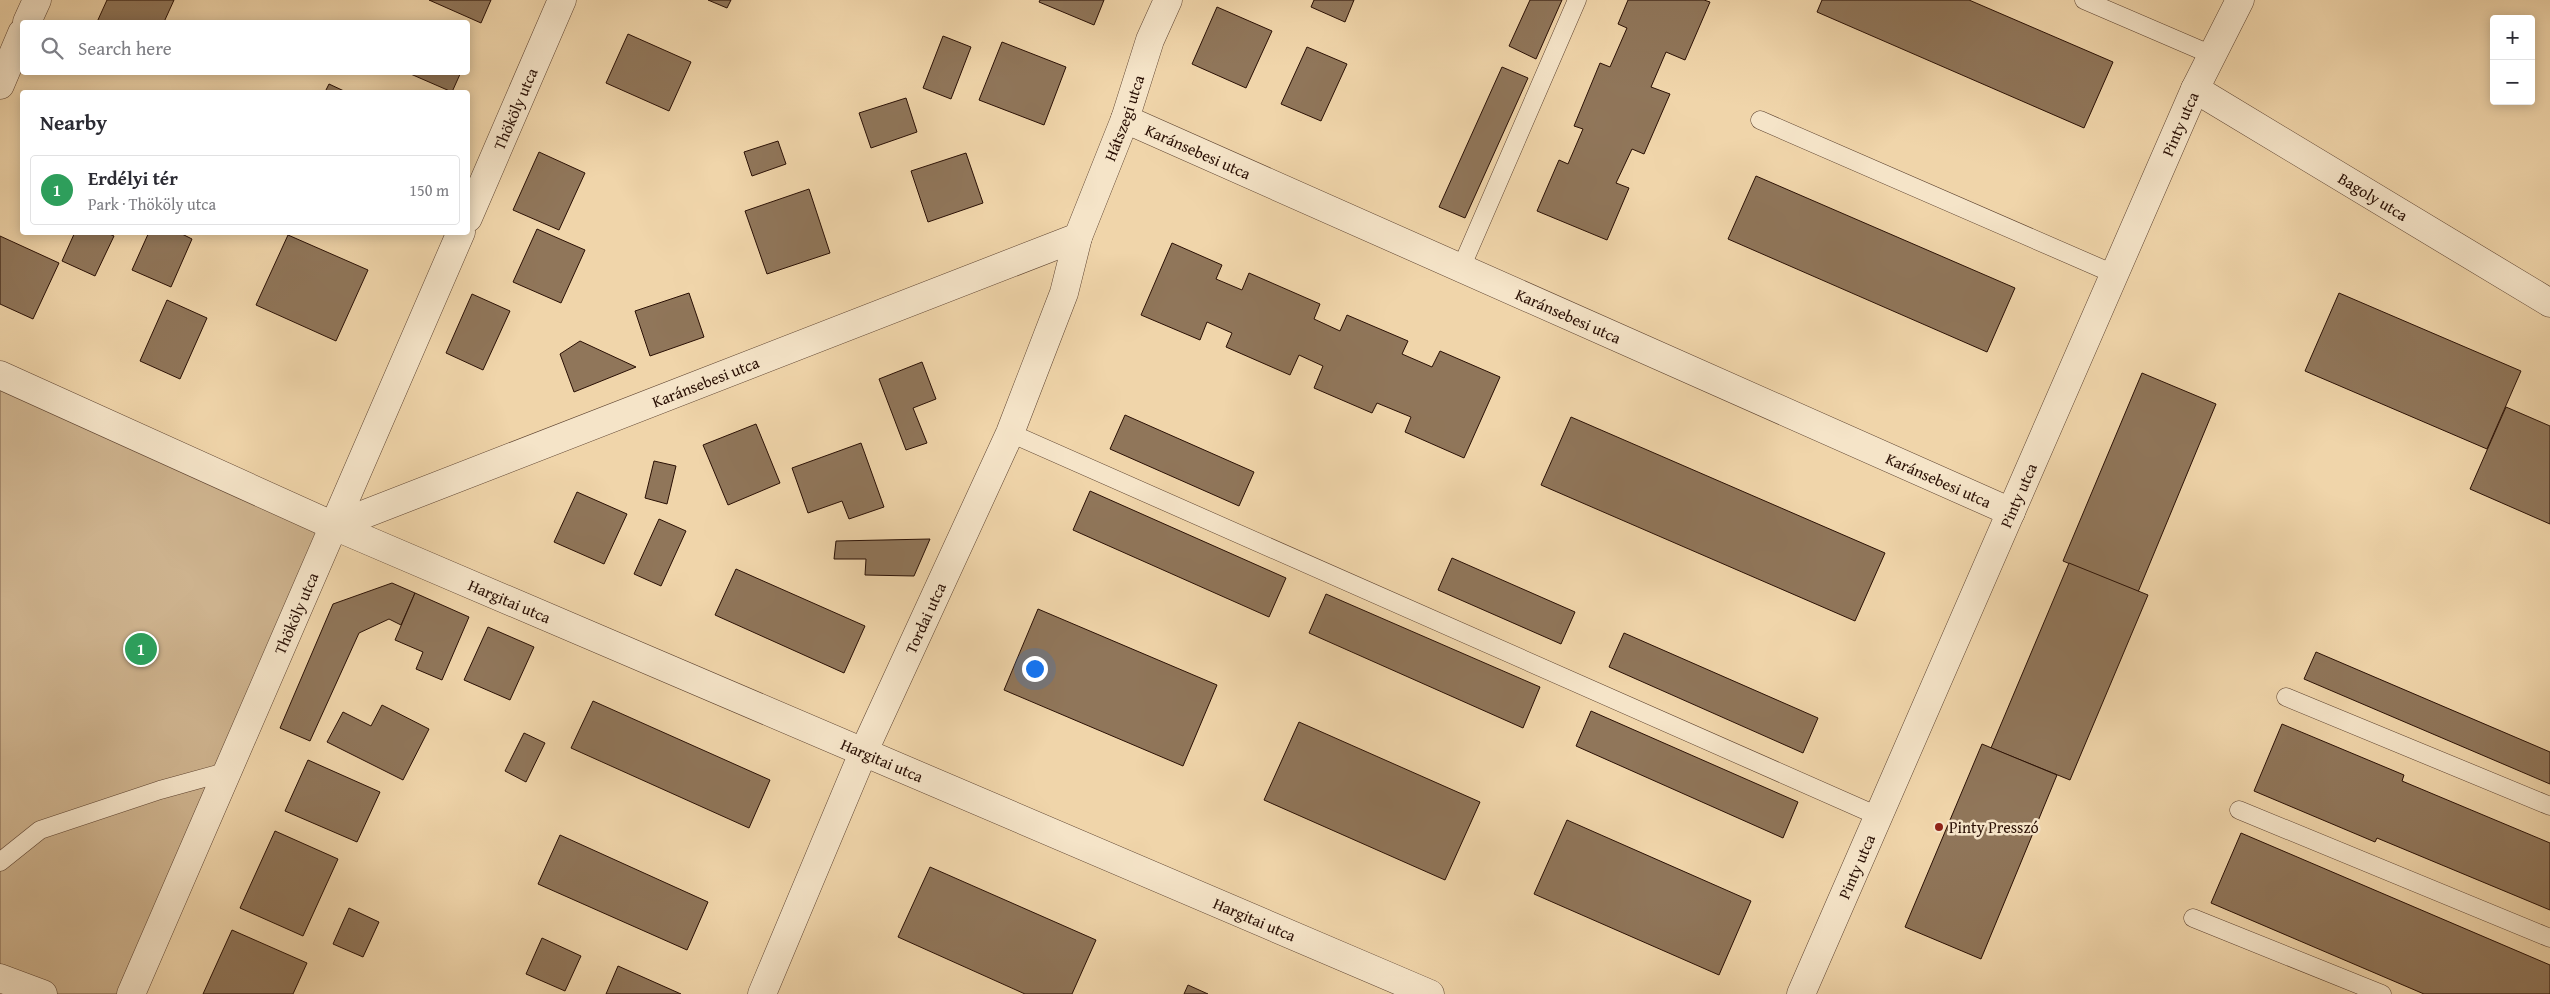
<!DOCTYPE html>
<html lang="en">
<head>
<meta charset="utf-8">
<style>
  body { margin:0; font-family:"Gentium Book Plus",serif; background:#f2f2f3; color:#2b2b33 }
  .controls { position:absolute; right:15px; top:15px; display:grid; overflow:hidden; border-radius:5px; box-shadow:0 2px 12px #0003 }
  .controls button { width:45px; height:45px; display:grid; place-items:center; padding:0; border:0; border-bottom:1px solid #e1e1e2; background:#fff; color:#2b2b33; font:25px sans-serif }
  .you { position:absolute; left:1034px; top:668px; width:18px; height:18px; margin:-12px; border:4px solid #fff; border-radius:50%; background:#1a73e8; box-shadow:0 0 0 8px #1a73e833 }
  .badge { display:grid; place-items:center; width:32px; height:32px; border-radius:50%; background:#8f2418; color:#fff; font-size:16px; font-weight:700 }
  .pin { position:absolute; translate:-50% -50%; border:2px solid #fff; box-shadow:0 1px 5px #0006 }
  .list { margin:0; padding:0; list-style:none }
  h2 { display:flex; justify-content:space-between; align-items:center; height:65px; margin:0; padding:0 20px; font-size:21px }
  h2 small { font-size:16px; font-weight:400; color:#7c7c81 }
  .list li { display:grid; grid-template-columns:32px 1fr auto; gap:15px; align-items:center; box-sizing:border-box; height:70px; margin:0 10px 10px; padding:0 10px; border:1px solid #e1e1e2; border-radius:5px }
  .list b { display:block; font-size:19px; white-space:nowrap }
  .list p { margin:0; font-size:16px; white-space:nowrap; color:#7c7c81 }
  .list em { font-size:16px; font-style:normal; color:#7c7c81 }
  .icon { flex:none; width:28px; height:28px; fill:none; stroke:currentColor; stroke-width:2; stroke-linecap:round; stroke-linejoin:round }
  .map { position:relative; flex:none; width:2550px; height:994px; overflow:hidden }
  .search { position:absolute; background:#fff; box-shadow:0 2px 12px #0003; left:20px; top:20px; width:450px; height:55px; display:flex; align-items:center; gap:12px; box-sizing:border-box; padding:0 18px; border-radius:5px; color:#7c7c81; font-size:19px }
  .panel { position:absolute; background:#fff; box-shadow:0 2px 12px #0003; left:20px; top:90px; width:450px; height:145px; border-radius:5px }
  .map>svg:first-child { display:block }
</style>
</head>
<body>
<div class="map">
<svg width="2550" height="994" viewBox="0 0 2550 994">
  <rect width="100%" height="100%" fill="#f0d5aa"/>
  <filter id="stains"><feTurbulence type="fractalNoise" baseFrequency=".004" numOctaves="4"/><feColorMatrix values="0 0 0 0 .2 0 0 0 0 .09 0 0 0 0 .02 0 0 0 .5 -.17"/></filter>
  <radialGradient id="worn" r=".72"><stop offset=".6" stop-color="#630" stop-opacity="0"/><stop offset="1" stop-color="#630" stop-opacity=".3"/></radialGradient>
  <!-- green -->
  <path fill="#ceb38e" stroke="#7c6149" d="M 0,375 L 334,526 L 131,994 L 43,994 L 0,978 Z"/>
  <!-- building -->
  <g fill="#90765a" stroke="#290f04">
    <path d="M 107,0 L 174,0 L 164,22 L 97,22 Z"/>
    <path d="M 429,0 L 491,0 L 481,23 Z"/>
    <path d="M 708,0 L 731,0 L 727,8 Z"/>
    <path d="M 1040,0 L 1104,0 L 1094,25 L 1039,2 Z"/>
    <path d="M 1314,0 L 1354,0 L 1345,22 L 1311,7 Z"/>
    <path d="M 1530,0 L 1562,0 L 1536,59 L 1509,46 Z"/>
    <path d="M 1628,0 L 1704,0 L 1710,2 L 1685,60 L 1666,52 L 1651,87 L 1670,94 L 1644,154 L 1632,149 L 1616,183 L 1629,188 L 1607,240 L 1537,211 L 1559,160 L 1568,164 L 1583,129 L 1574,126 L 1600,63 L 1610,67 L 1627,28 L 1618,24 Z"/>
    <path d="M 1822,0 L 1969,0 L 2113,62 L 2084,128 L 1817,12 Z"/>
    <path d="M 1217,7 L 1272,31 L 1246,88 L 1192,64 Z"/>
    <path d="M 628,34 L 691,62 L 669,111 L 606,83 Z"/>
    <path d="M 943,36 L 971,47 L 951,99 L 923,88 Z"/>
    <path d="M 1002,42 L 1066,67 L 1044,125 L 979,100 Z"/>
    <path d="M 1307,47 L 1347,64 L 1321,121 L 1281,104 Z"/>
    <path d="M 1502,67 L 1528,78 L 1465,218 L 1439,207 Z"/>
    <path d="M 406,72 L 461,72 L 452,92 Z"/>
    <path d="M 329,84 L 344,91 L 344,92 L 325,92 Z"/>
    <path d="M 906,98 L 917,132 L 871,148 L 859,113 Z"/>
    <path d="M 778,141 L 786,164 L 752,176 L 744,152 Z"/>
    <path d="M 539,152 L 585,173 L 559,230 L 513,210 Z"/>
    <path d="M 966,153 L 983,203 L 928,222 L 911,171 Z"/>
    <path d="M 1756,176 L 2015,288 L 1987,352 L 1728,239 Z"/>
    <path d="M 809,189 L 830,253 L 767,274 L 745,211 Z"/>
    <path d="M 537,229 L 585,250 L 561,303 L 513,282 Z"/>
    <path d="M 75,232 L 105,232 L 114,236 L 95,276 L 62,261 Z"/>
    <path d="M 149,232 L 178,232 L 192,239 L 171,287 L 132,270 Z"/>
    <path d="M 288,235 L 368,270 L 336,341 L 256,305 Z"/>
    <path d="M 0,236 L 59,263 L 33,319 L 0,304 Z"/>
    <path d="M 1172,243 L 1222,265 L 1216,279 L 1242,290 L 1249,273 L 1320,304 L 1314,319 L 1340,331 L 1347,315 L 1408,341 L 1402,354 L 1432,367 L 1440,351 L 1500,377 L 1464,458 L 1405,432 L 1411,417 L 1377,403 L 1372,413 L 1314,388 L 1323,366 L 1299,355 L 1290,375 L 1226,347 L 1232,333 L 1207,322 L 1200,340 L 1141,315 Z"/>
    <path d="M 689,293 L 704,337 L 650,356 L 635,311 Z"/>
    <path d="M 2339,293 L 2521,371 L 2487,449 L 2305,371 Z"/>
    <path d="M 472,294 L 510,311 L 483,370 L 446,353 Z"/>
    <path d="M 167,300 L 207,318 L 180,379 L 140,361 Z"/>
    <path d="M 580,341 L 636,367 L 574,392 L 560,354 Z"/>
    <path d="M 922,362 L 936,399 L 913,408 L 927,443 L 906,450 L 879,379 Z"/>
    <path d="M 2142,373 L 2216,404 L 2138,592 L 2063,561 Z"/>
    <path d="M 2506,407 L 2550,426 L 2550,524 L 2470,489 Z"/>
    <path d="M 1125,415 L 1254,472 L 1239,506 L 1110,449 Z"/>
    <path d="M 1571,417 L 1885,553 L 1855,621 L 1541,485 Z"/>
    <path d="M 756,424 L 780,483 L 728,505 L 703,445 Z"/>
    <path d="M 861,443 L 884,507 L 849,519 L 842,501 L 808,513 L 792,468 Z"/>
    <path d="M 654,461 L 676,466 L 667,504 L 645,498 Z"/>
    <path d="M 1090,491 L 1286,578 L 1269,617 L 1073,530 Z"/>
    <path d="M 577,492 L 627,514 L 604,564 L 554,542 Z"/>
    <path d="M 659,519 L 686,531 L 661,586 L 634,574 Z"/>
    <path d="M 930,539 L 914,576 L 865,575 L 866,559 L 834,559 L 836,541 Z"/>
    <path d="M 1452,558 L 1575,612 L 1561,644 L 1438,590 Z"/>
    <path d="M 2069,563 L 2148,595 L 2070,780 L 1991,748 Z"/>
    <path d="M 736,569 L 865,626 L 844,673 L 715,615 Z"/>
    <path d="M 392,583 L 415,593 L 401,625 L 389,619 L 359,633 L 310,741 L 280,728 L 333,604 Z"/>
    <path d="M 415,593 L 469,617 L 442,680 L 416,669 L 423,652 L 395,640 Z"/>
    <path d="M 1326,594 L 1540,687 L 1523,728 L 1309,633 Z"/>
    <path d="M 1038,609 L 1217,685 L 1183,766 L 1004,690 Z"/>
    <path d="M 488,627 L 534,647 L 510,700 L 464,680 Z"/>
    <path d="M 1624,633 L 1818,718 L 1803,753 L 1609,667 Z"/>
    <path d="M 2316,652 L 2550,752 L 2550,784 L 2304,679 Z"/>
    <path d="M 593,701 L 770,780 L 749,828 L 571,748 Z"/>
    <path d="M 382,705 L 429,729 L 403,780 L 327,742 L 343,712 L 371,726 Z"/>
    <path d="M 1591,711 L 1798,802 L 1783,838 L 1576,746 Z"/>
    <path d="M 1299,722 L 1480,802 L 1445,880 L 1264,800 Z"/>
    <path d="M 2282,724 L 2404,775 L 2402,781 L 2550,843 L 2550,910 L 2377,838 L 2375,842 L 2254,791 Z"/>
    <path d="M 524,733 L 545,743 L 526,782 L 505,771 Z"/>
    <path d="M 1982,744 L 2057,775 L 1981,959 L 1905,927 Z"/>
    <path d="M 308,760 L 380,792 L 357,842 L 285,811 Z"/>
    <path d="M 1567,820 L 1751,901 L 1719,975 L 1534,894 Z"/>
    <path d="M 275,831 L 338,859 L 303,936 L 240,908 Z"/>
    <path d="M 2241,833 L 2550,965 L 2550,994 L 2424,994 L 2211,903 Z"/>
    <path d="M 560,835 L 708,902 L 687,950 L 538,884 Z"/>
    <path d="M 930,867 L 1096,940 L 1072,994 L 1025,994 L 898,937 Z"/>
    <path d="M 349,908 L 379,922 L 363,957 L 333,944 Z"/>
    <path d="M 232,930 L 307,963 L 293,994 L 203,994 Z"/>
    <path d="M 542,938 L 581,956 L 565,991 L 526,974 Z"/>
    <path d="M 618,966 L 681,994 L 606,994 Z"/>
    <path d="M 1188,985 L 1208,994 L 1184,994 Z"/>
  </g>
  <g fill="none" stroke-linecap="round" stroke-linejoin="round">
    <defs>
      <g id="service">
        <path d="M 2084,0 L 2212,55"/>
        <path d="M 1760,120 L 2114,274"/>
        <path d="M 1461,268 L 1577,0"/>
        <path d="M 1010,433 L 1878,816"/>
        <path d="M 2286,697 L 2550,806"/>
        <path d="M 2239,810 L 2550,938"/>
        <path d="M 0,862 L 40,830 L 160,790 L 229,771"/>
        <path d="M 2193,918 L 2382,994"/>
      </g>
      <g id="minor">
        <path d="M 27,22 L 37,0"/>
        <path d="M 0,85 L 22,33"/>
        <path id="s1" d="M 2195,89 L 2550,303"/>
        <path id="s2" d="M 1125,119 L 2011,512"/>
        <path id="s3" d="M 0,375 L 334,526 L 1078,237"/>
        <path d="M 0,978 L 43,994"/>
        <path id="s4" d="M 762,994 L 863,753 L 1010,433 L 1064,293 L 1078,237 L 1125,119 L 1150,40 L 1168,0"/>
        <path id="s5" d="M 1801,994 L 2195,89 L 2240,0"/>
      </g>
      <g id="tertiary">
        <path id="s6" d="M 468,218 L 562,0"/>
        <path id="s7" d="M 334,526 L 1430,994"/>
        <path id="s8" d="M 131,994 L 461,232"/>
      </g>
    </defs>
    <!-- service casing -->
    <use href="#service" stroke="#5b402e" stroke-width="19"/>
    <!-- minor casing -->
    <use href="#minor" stroke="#5b402e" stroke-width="29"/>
    <!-- tertiary casing -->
    <use href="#tertiary" stroke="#5b402e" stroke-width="29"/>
    <!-- service -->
    <use href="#service" stroke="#f5e4c8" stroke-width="18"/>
    <!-- minor -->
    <use href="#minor" stroke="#f5e4c8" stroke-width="28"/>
    <!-- tertiary -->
    <use href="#tertiary" stroke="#f5e4c8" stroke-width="28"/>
  </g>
  <!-- markers -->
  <circle fill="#8f2418" stroke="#f5e4c8" stroke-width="2" cx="1939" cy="827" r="5"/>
  <g text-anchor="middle" stroke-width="5" stroke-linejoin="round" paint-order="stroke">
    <!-- street labels -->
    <g font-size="16" fill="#290f04" stroke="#f5e4c8">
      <text dy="6" stroke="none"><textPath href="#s6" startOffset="119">Thököly utca</textPath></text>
      <text dy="6" stroke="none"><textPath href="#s4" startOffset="949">Hátszegi utca</textPath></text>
      <text dy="6" stroke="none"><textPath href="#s5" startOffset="949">Pinty utca</textPath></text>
      <text dy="6" stroke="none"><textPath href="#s2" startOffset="80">Karánsebesi utca</textPath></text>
      <text dy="6" stroke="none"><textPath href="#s1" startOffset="208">Bagoly utca</textPath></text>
      <text dy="6" stroke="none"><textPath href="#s2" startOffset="485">Karánsebesi utca</textPath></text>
      <text dy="6" stroke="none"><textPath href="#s3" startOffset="765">Karánsebesi utca</textPath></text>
      <text dy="6" stroke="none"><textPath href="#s2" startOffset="890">Karánsebesi utca</textPath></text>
      <text dy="6" stroke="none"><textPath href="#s5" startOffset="544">Pinty utca</textPath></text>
      <text dy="6" stroke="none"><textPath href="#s7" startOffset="191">Hargitai utca</textPath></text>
      <text dy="6" stroke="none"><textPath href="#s8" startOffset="415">Thököly utca</textPath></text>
      <text dy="6" stroke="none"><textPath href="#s4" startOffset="410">Tordai utca</textPath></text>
      <text dy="6" stroke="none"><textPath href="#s7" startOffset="596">Hargitai utca</textPath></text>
      <text dy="6" stroke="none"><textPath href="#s5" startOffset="139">Pinty utca</textPath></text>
      <text dy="6" stroke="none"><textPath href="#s7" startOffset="1001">Hargitai utca</textPath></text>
    </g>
    <!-- poi labels -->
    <g font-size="16" fill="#290f04" stroke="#f5e4c8" text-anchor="start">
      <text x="1949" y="833">Pinty Presszó</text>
    </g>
  </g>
  <rect width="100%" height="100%" filter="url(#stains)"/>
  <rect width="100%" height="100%" fill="url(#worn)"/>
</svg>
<div class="controls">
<button>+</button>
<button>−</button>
</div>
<div class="you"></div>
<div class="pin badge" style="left:141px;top:649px;background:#2e9e5b">1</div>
<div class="search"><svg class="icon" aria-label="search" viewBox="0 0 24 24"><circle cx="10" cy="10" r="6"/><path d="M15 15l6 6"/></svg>Search here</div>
<section class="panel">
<h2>Nearby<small></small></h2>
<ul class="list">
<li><span class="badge" style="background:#2e9e5b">1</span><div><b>Erdélyi tér</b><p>Park · Thököly utca</p></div><em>150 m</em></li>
</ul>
</section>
</div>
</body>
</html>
